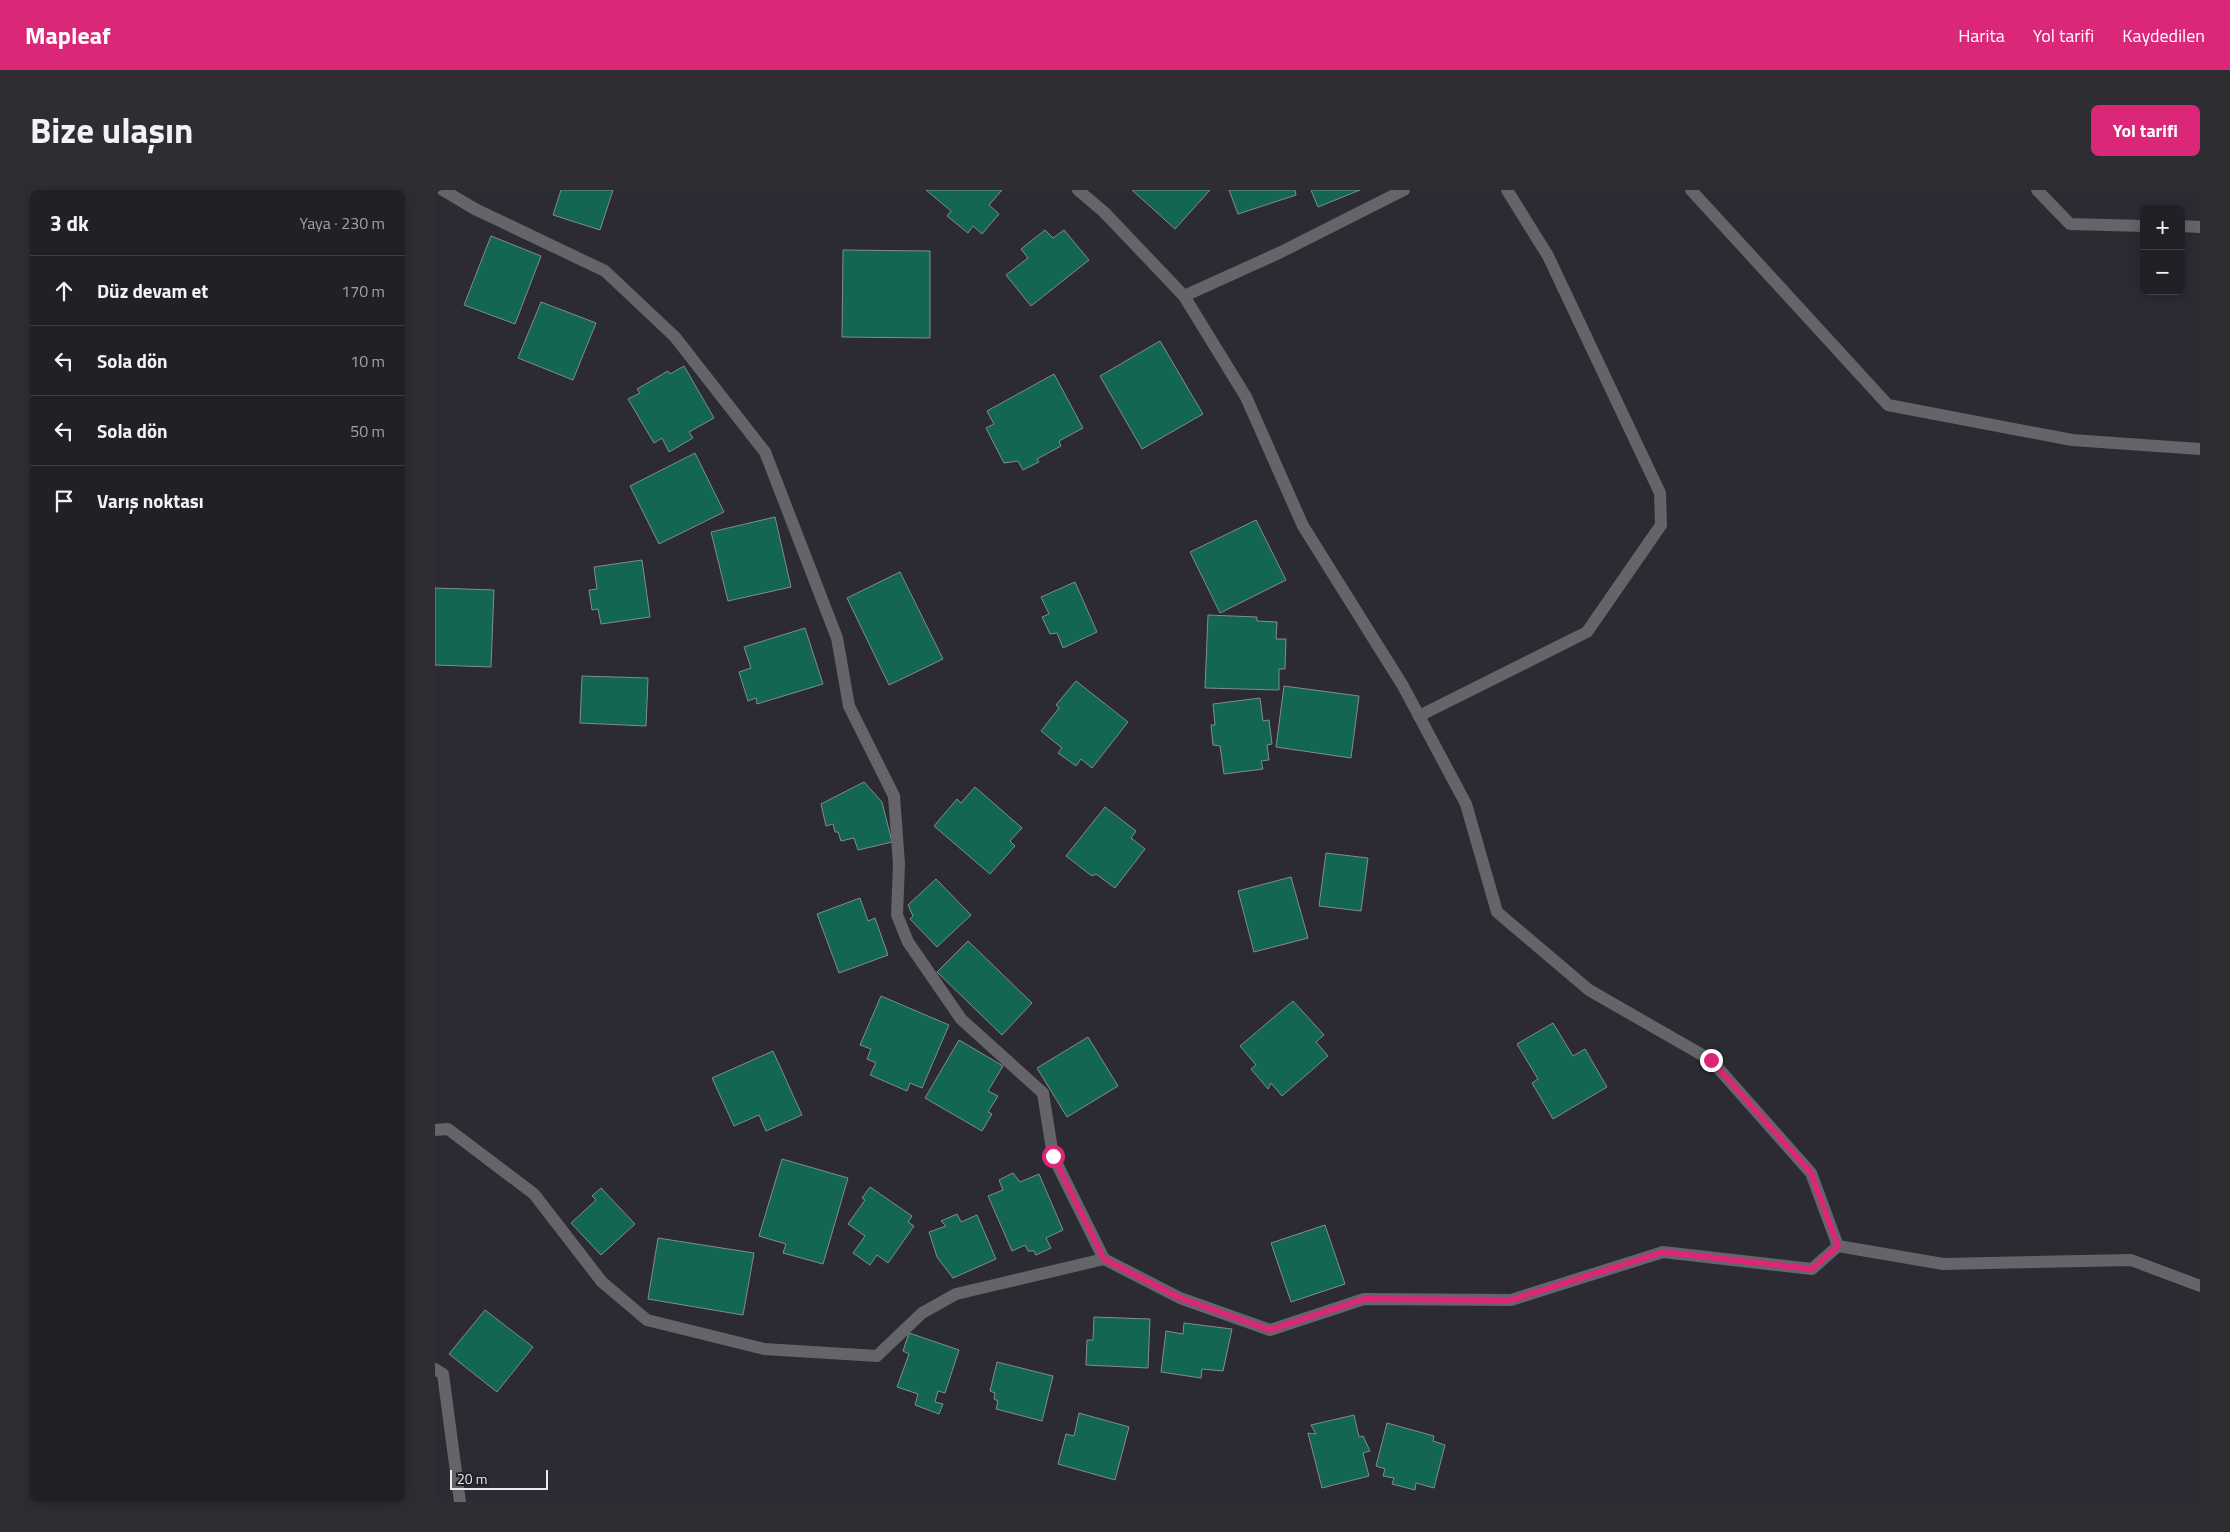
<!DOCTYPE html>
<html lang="tr">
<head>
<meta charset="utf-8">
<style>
  body { margin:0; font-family:"Titillium Web",sans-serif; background:#2d2d32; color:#f1f3f6 }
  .controls { position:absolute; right:15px; top:15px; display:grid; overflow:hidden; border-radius:8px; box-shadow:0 2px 12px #0003 }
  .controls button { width:45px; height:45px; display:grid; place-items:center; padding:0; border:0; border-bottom:1px solid #3e3e43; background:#212026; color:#f1f3f6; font:25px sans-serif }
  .scale { position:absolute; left:15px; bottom:12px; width:98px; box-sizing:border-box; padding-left:5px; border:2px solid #ebe9f0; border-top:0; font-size:14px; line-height:18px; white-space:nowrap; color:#ebe9f0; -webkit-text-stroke:4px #222029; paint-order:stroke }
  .stop { position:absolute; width:15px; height:15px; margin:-11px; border:4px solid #db2777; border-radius:50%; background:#fff }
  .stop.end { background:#db2777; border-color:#fff; box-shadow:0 1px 5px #0008 }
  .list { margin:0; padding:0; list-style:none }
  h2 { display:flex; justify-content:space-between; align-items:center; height:65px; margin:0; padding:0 20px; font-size:21px }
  h2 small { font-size:16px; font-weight:400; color:#a2a3a7 }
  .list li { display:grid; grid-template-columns:32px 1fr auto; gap:15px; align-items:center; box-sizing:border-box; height:70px; padding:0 20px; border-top:1px solid #3e3e43 }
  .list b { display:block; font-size:19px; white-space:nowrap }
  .list em { font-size:16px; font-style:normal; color:#a2a3a7 }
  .icon { flex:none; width:28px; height:28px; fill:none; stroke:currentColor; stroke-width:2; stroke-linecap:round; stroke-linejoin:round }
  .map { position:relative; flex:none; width:1765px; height:1312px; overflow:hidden; border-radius:8px }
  header { display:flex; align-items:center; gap:30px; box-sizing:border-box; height:70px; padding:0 25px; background:#db2777; color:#fff }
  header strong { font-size:24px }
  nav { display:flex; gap:28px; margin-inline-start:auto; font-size:18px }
  .intro { display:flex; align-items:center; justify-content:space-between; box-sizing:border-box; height:120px; padding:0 30px }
  h1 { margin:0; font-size:35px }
  .button { padding:12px 22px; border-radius:8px; background:#db2777; color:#fff; font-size:18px; font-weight:700 }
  main { display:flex; gap:30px; padding:0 30px }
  aside { flex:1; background:#212026; border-radius:8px; box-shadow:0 2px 12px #0003 }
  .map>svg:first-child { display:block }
</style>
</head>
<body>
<header>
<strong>Mapleaf</strong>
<nav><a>Harita</a><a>Yol tarifi</a><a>Kaydedilen</a></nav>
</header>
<div class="intro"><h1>Bize ulaşın</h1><a class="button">Yol tarifi</a></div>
<main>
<aside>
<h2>3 dk<small>Yaya · 230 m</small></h2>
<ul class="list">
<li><svg class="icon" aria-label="ahead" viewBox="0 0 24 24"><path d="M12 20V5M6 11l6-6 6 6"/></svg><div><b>Düz devam et</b></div><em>170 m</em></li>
<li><svg class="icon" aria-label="left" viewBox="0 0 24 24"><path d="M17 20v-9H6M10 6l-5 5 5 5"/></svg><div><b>Sola dön</b></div><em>10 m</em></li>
<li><svg class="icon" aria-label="left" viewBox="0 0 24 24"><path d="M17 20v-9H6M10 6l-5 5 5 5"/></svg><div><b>Sola dön</b></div><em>50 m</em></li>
<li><svg class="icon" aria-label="arrive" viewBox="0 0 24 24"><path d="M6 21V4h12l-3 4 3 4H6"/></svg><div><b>Varış noktası</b></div></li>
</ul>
</aside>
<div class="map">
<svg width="1765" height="1312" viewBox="0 0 1765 1312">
  <rect width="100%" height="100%" fill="#2c2a33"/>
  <!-- building -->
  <g fill="#136554" stroke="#818e8a">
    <path d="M 126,0 L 178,0 L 165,40 L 118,25 Z"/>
    <path d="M 491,0 L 567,0 L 554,15 L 564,24 L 547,44 L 538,36 L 533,43 L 512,26 L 516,21 Z"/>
    <path d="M 697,0 L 775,0 L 740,39 Z"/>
    <path d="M 794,0 L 860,0 L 861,5 L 803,24 Z"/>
    <path d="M 876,0 L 925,0 L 883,17 Z"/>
    <path d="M 610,40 L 618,48 L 629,40 L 654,70 L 596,116 L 571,85 L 593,68 L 586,59 Z"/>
    <path d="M 56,46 L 106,66 L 80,134 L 29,115 Z"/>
    <path d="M 408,60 L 495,61 L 495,148 L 407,147 Z"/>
    <path d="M 106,112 L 161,133 L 138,190 L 83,168 Z"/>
    <path d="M 725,151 L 768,224 L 707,259 L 665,186 Z"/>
    <path d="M 249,176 L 279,228 L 254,242 L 258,248 L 234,262 L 227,248 L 219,253 L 193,209 L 205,203 L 202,199 L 233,181 L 235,184 Z"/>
    <path d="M 619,184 L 648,238 L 624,251 L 626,256 L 602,269 L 604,272 L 588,280 L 583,271 L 569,273 L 551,238 L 559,234 L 552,221 Z"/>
    <path d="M 260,263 L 289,322 L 224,354 L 195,296 Z"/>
    <path d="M 340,327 L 356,397 L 293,411 L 276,342 Z"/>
    <path d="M 821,330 L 851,390 L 785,423 L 755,362 Z"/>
    <path d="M 207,370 L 215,427 L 166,434 L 163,419 L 157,420 L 154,400 L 162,399 L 159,377 Z"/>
    <path d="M 465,382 L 508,469 L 454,495 L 412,408 Z"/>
    <path d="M 640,392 L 662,442 L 628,458 L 622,443 L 615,444 L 607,427 L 614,424 L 606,407 Z"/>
    <path d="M 0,398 L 59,400 L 56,477 L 0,475 Z"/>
    <path d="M 773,425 L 822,427 L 822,431 L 842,432 L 841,449 L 851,449 L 850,479 L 844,479 L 844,500 L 770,498 Z"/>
    <path d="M 370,438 L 388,494 L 322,514 L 321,508 L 313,511 L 304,482 L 316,478 L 309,457 Z"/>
    <path d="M 147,486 L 213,488 L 211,536 L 145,533 Z"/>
    <path d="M 641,491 L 693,532 L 657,578 L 646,569 L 641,576 L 623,563 L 627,558 L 606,541 L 624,518 L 621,515 Z"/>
    <path d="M 849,496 L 924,506 L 916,568 L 841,557 Z"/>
    <path d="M 825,508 L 828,531 L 834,530 L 837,554 L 832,555 L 834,570 L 826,571 L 828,579 L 789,584 L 785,556 L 778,555 L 776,535 L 780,535 L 778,514 Z"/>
    <path d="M 429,592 L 447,612 L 457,652 L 423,660 L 419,648 L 406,651 L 403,642 L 400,642 L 398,634 L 391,636 L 386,614 Z"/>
    <path d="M 540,597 L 587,638 L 575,651 L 580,656 L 555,684 L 499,636 L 522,609 L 526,613 Z"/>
    <path d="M 670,617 L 701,641 L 696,648 L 710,659 L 680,698 L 661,684 L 657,686 L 631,666 Z"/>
    <path d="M 891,663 L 933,668 L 926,721 L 884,716 Z"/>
    <path d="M 856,687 L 873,748 L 819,762 L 803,701 Z"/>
    <path d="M 501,689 L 536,725 L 502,757 L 475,729 L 478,726 L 473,715 Z"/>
    <path d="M 425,708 L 433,731 L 440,728 L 453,765 L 404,783 L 382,724 Z"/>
    <path d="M 533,751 L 597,813 L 567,845 L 502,782 Z"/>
    <path d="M 446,806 L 514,835 L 487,898 L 475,893 L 472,901 L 435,885 L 441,873 L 432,869 L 436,859 L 425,855 Z"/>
    <path d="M 858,811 L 889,845 L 881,852 L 893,866 L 847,906 L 836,893 L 833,899 L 816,879 L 821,875 L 805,856 Z"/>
    <path d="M 1118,833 L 1138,866 L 1150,859 L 1172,897 L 1118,929 L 1097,893 L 1103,889 L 1082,854 Z"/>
    <path d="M 653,847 L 683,896 L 632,927 L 602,878 Z"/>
    <path d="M 524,850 L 568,876 L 553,901 L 563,906 L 553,922 L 557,924 L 547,941 L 490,908 Z"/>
    <path d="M 338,861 L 367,925 L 331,941 L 324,925 L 299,936 L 277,888 Z"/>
    <path d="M 347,969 L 413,988 L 388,1074 L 348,1063 L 351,1054 L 324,1046 Z"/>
    <path d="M 578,983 L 585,992 L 604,984 L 628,1040 L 611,1048 L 616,1058 L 601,1065 L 599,1061 L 593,1061 L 590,1055 L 577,1061 L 553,1006 L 568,1000 L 564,990 Z"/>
    <path d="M 435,997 L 477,1026 L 473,1032 L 479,1036 L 453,1073 L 442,1065 L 435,1075 L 418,1063 L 430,1046 L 413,1034 L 430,1010 L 427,1008 Z"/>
    <path d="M 166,998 L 200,1034 L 166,1065 L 136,1033 L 161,1010 L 157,1006 Z"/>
    <path d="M 522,1024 L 526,1032 L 542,1025 L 561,1069 L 518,1088 L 502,1067 L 494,1042 L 511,1036 L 506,1031 Z"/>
    <path d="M 890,1035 L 910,1094 L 856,1112 L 836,1053 Z"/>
    <path d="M 223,1048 L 319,1063 L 308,1125 L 213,1109 Z"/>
    <path d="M 50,1120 L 98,1157 L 62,1202 L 14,1164 Z"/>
    <path d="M 659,1127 L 715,1129 L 713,1178 L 651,1175 L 652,1150 L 658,1150 Z"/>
    <path d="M 749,1133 L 797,1139 L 788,1181 L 767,1179 L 766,1188 L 726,1182 L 731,1141 L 748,1144 Z"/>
    <path d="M 474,1143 L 524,1160 L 510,1203 L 503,1201 L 500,1212 L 508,1214 L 504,1224 L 480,1215 L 483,1204 L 462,1197 L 474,1164 L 468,1161 Z"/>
    <path d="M 562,1172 L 618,1186 L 607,1231 L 561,1219 L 563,1211 L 559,1209 L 560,1203 L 555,1201 Z"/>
    <path d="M 644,1223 L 694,1237 L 680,1290 L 623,1274 L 631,1244 L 639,1246 Z"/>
    <path d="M 919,1225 L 924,1247 L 928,1246 L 935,1261 L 928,1263 L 934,1286 L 887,1298 L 873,1243 L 881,1244 L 876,1235 Z"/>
    <path d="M 952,1233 L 999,1246 L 998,1251 L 1010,1255 L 999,1298 L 981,1293 L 980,1300 L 957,1294 L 959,1288 L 948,1286 L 950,1279 L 941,1276 Z"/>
  </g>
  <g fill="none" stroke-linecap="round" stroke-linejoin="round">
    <!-- street -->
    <g stroke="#656468" stroke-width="12">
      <path d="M 8,0 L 40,19 L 170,81 L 240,147 L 330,262 L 402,448 L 414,516 L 459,606 L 464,674 L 462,725 L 473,752 L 526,829 L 608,903 L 618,966 L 669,1069"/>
      <path d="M 643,0 L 669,22 L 749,106 L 811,207 L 868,336 L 968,496 L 1031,614 L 1062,722 L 1154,800 L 1276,870 L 1376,983 L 1403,1056 L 1508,1074 L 1696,1070 L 1765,1096"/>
      <path d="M 1256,0 L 1453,215 L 1637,250 L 1765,259"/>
      <path d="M 1602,0 L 1635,34 L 1709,36"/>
      <path d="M 1746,36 L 1765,37"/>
      <path d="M 749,106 L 844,63 L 969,0"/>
      <path d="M 984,526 L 1152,442 L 1226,335 L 1225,303 L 1113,66 L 1072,0"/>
      <path d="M 0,940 L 13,939 L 99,1004 L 167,1092 L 212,1130 L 329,1159 L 442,1166 L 487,1123 L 521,1104 L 669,1069 L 745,1108 L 835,1140 L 929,1109 L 1076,1110 L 1228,1062 L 1377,1079 L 1403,1056"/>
      <path d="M 0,1179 L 8,1184 L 25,1312"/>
    </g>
  </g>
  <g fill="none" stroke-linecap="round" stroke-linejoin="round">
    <!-- route -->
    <path stroke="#db2777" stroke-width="6" d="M 618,966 L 669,1069 L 745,1108 L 835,1140 L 929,1109 L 1076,1110 L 1228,1062 L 1377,1079 L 1403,1056 L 1376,983 L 1276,870"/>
  </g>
</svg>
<div class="controls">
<button>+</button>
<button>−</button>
</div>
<div class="scale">20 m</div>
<div class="stop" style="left:618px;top:966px"></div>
<div class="stop end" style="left:1276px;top:870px"></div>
</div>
</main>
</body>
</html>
